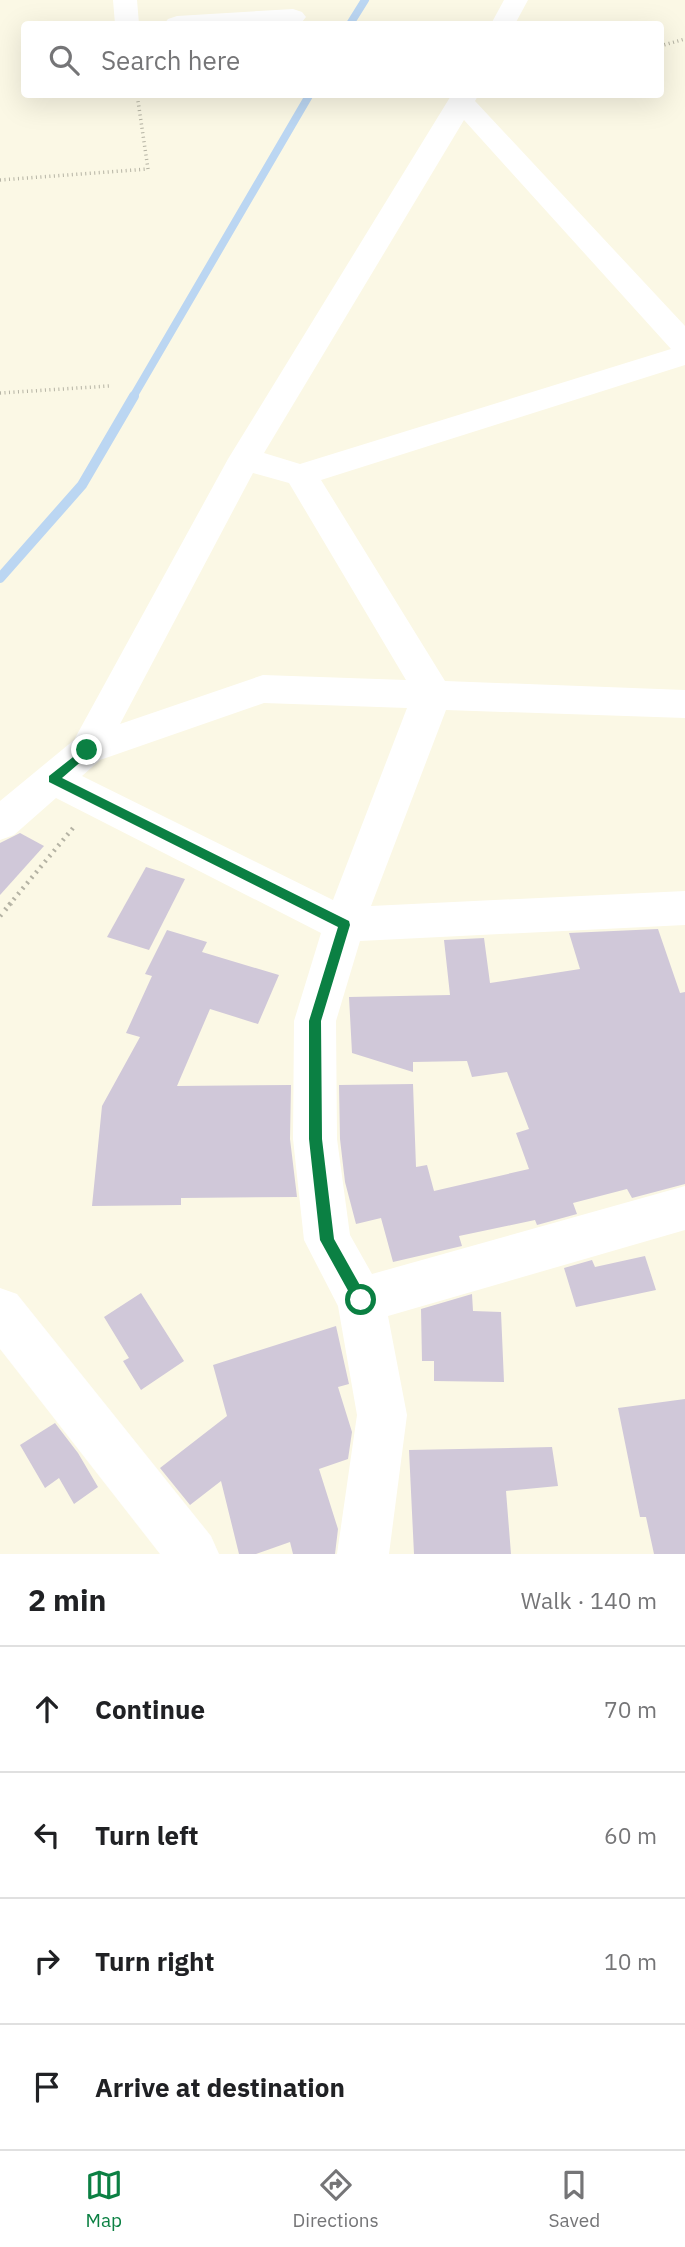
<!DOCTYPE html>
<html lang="en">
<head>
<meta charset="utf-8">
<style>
  body { margin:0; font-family:"IBM Plex Sans",sans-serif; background:#f2f2f2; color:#202124 }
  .stop { position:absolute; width:21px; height:21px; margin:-16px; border:5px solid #0b8043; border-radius:50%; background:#fff }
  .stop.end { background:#0b8043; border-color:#fff; box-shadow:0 2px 7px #0008 }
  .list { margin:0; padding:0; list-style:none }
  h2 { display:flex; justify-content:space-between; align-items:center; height:91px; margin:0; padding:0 28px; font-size:30px }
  h2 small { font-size:23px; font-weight:400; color:#757577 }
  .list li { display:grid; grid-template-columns:46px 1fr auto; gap:21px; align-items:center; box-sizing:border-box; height:126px; padding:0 28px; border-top:2px solid #e0e0e0 }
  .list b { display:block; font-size:26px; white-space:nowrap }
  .list em { font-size:23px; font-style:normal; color:#757577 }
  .icon { flex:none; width:38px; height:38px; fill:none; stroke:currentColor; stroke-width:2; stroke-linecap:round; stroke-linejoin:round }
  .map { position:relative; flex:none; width:685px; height:1554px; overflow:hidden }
  .search { position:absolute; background:#fff; box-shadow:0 7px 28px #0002; left:21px; right:21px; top:21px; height:77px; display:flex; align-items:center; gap:18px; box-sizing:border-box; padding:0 24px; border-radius:7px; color:#757577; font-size:26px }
  .sheet { height:595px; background:#fff }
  nav { display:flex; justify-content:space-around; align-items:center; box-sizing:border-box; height:98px; border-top:2px solid #e0e0e0; background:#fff; font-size:19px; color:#757577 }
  nav a { display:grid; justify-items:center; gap:4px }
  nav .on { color:#0b8043 }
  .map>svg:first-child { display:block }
</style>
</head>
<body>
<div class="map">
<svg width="685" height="1554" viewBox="0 0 685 1554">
  <rect width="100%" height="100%" fill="#fbf8e5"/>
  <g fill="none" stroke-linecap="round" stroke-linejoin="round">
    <!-- stream-far1 -->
    <g stroke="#bbd6f2" stroke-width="8">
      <path d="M 350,24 L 365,0"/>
      <path d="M 133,397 L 310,94"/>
    </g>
    <!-- stream -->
    <path stroke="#bbd6f2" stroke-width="10" d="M 0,578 L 82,485 L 134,396"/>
  </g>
  <!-- building -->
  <g fill="#d0c8d9">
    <path d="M 20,833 L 44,846 L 0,895 L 0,843 Z"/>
    <path d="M 146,867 L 185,879 L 149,950 L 107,937 Z"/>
    <path d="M 658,929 L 680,993 L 685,992 L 685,1184 L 632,1198 L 627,1189 L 573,1203 L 577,1214 L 537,1225 L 535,1220 L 459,1236 L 462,1246 L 393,1262 L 381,1218 L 356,1224 L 345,1182 L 340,1139 L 339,1085 L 413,1084 L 416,1167 L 427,1165 L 434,1191 L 529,1169 L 516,1133 L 529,1129 L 507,1072 L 472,1077 L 467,1061 L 413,1062 L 413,1072 L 352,1053 L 349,997 L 450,995 L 444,940 L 484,938 L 490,983 L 580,969 L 569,933 Z"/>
    <path d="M 167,930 L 207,942 L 202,952 L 279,975 L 258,1024 L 210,1009 L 177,1086 L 291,1085 L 290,1139 L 297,1197 L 181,1198 L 181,1205 L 92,1206 L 102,1106 L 140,1037 L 126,1033 L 152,976 L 145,974 Z"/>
    <path d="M 645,1256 L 656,1290 L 576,1307 L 564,1268 L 592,1260 L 595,1267 Z"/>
    <path d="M 141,1293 L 184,1361 L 141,1390 L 123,1361 L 129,1358 L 104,1317 Z"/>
    <path d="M 472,1294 L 473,1311 L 501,1312 L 504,1382 L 434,1381 L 434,1361 L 422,1361 L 421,1309 Z"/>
    <path d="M 336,1326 L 349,1384 L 338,1387 L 352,1432 L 348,1459 L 319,1469 L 338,1529 L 335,1554 L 293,1554 L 290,1542 L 256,1554 L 239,1554 L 221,1481 L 190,1505 L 160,1468 L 227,1416 L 213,1365 Z"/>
    <path d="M 685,1399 L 685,1554 L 654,1554 L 646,1517 L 640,1517 L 618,1408 Z"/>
    <path d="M 55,1423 L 78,1453 L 98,1487 L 74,1504 L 59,1478 L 45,1488 L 20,1445 Z"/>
    <path d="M 552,1447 L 558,1486 L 506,1491 L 511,1554 L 414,1554 L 409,1450 Z"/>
  </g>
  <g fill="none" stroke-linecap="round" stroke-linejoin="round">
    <!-- path-far2 -->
    <g stroke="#b5b3a4" stroke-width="3.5" stroke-dasharray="1 3.5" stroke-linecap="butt">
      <path d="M 660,46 L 685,39"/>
      <path d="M 0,180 L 148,169 L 137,94"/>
      <path d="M 0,393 L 109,386"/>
    </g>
    <!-- path-far1 -->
    <path stroke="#b5b3a4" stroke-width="4.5" stroke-dasharray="2 5" stroke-linecap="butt" d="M 9,905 L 73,828"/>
    <!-- path -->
    <path stroke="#b5b3a4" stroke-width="5" stroke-dasharray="2 6" stroke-linecap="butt" d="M 0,916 L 11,903"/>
    <!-- minor -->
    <g fill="#fff" fill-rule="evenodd">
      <path d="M 113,0 L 137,0 L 139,24 L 115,24 Z"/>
      <path d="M 504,0 L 528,0 L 515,24 L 491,24 Z"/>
      <path d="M 293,9 L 302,12 L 306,17 L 302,22 L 164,24 L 168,19 L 177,16 Z"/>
      <path d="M 452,94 L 479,94 L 475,101 L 685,326 L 685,365 L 321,480 L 445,681 L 685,690 L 685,718 L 446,710 L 371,906 L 685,891 L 685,925 L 360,941 L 336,1021 L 337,1139 L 350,1235 L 372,1274 L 685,1186 L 685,1230 L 388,1316 L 407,1415 L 389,1554 L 337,1554 L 357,1415 L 338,1306 L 304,1240 L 293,1139 L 294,1021 L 321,933 L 56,798 L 14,835 L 0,840 L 0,801 L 74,740 L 228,459 ZM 464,120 L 671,349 L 300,464 L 264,453 ZM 253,473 L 289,483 L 406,680 L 263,675 L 120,724 ZM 264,703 L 407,708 L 333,900 L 82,776 L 100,760 Z"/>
      <path d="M 0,1288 L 17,1294 L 211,1536 L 219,1554 L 160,1554 L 0,1349 Z"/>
    </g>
  </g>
  <!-- route -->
  <path fill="#0b8043" d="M 87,746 L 91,747 L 91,753 L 62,778 L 349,921 L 350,925 L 321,1021 L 322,1139 L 334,1239 L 366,1296 L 366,1305 L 356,1305 L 320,1240 L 309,1139 L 309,1021 L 338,927 L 49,782 L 49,776 Z"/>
</svg>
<div class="stop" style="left:361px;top:1300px"></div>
<div class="stop end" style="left:87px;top:750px"></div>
<div class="search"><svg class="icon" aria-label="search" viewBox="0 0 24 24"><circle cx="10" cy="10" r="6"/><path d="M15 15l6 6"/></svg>Search here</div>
</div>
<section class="sheet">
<h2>2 min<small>Walk · 140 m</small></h2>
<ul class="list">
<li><svg class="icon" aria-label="ahead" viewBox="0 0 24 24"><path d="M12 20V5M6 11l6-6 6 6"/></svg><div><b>Continue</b></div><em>70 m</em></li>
<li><svg class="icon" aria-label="left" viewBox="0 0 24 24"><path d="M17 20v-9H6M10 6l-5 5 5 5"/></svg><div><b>Turn left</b></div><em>60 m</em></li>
<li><svg class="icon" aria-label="right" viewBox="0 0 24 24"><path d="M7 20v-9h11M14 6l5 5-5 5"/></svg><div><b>Turn right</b></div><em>10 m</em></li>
<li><svg class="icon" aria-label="arrive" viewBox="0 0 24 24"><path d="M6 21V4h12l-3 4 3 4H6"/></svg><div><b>Arrive at destination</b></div></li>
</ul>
</section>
<nav>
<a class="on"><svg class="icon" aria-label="map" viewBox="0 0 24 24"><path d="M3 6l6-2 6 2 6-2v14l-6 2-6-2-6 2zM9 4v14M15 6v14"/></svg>Map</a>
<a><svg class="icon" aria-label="directions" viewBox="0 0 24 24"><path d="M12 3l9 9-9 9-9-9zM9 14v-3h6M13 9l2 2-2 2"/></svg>Directions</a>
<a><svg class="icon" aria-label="saved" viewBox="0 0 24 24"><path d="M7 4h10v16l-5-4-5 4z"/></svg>Saved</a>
</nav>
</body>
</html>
